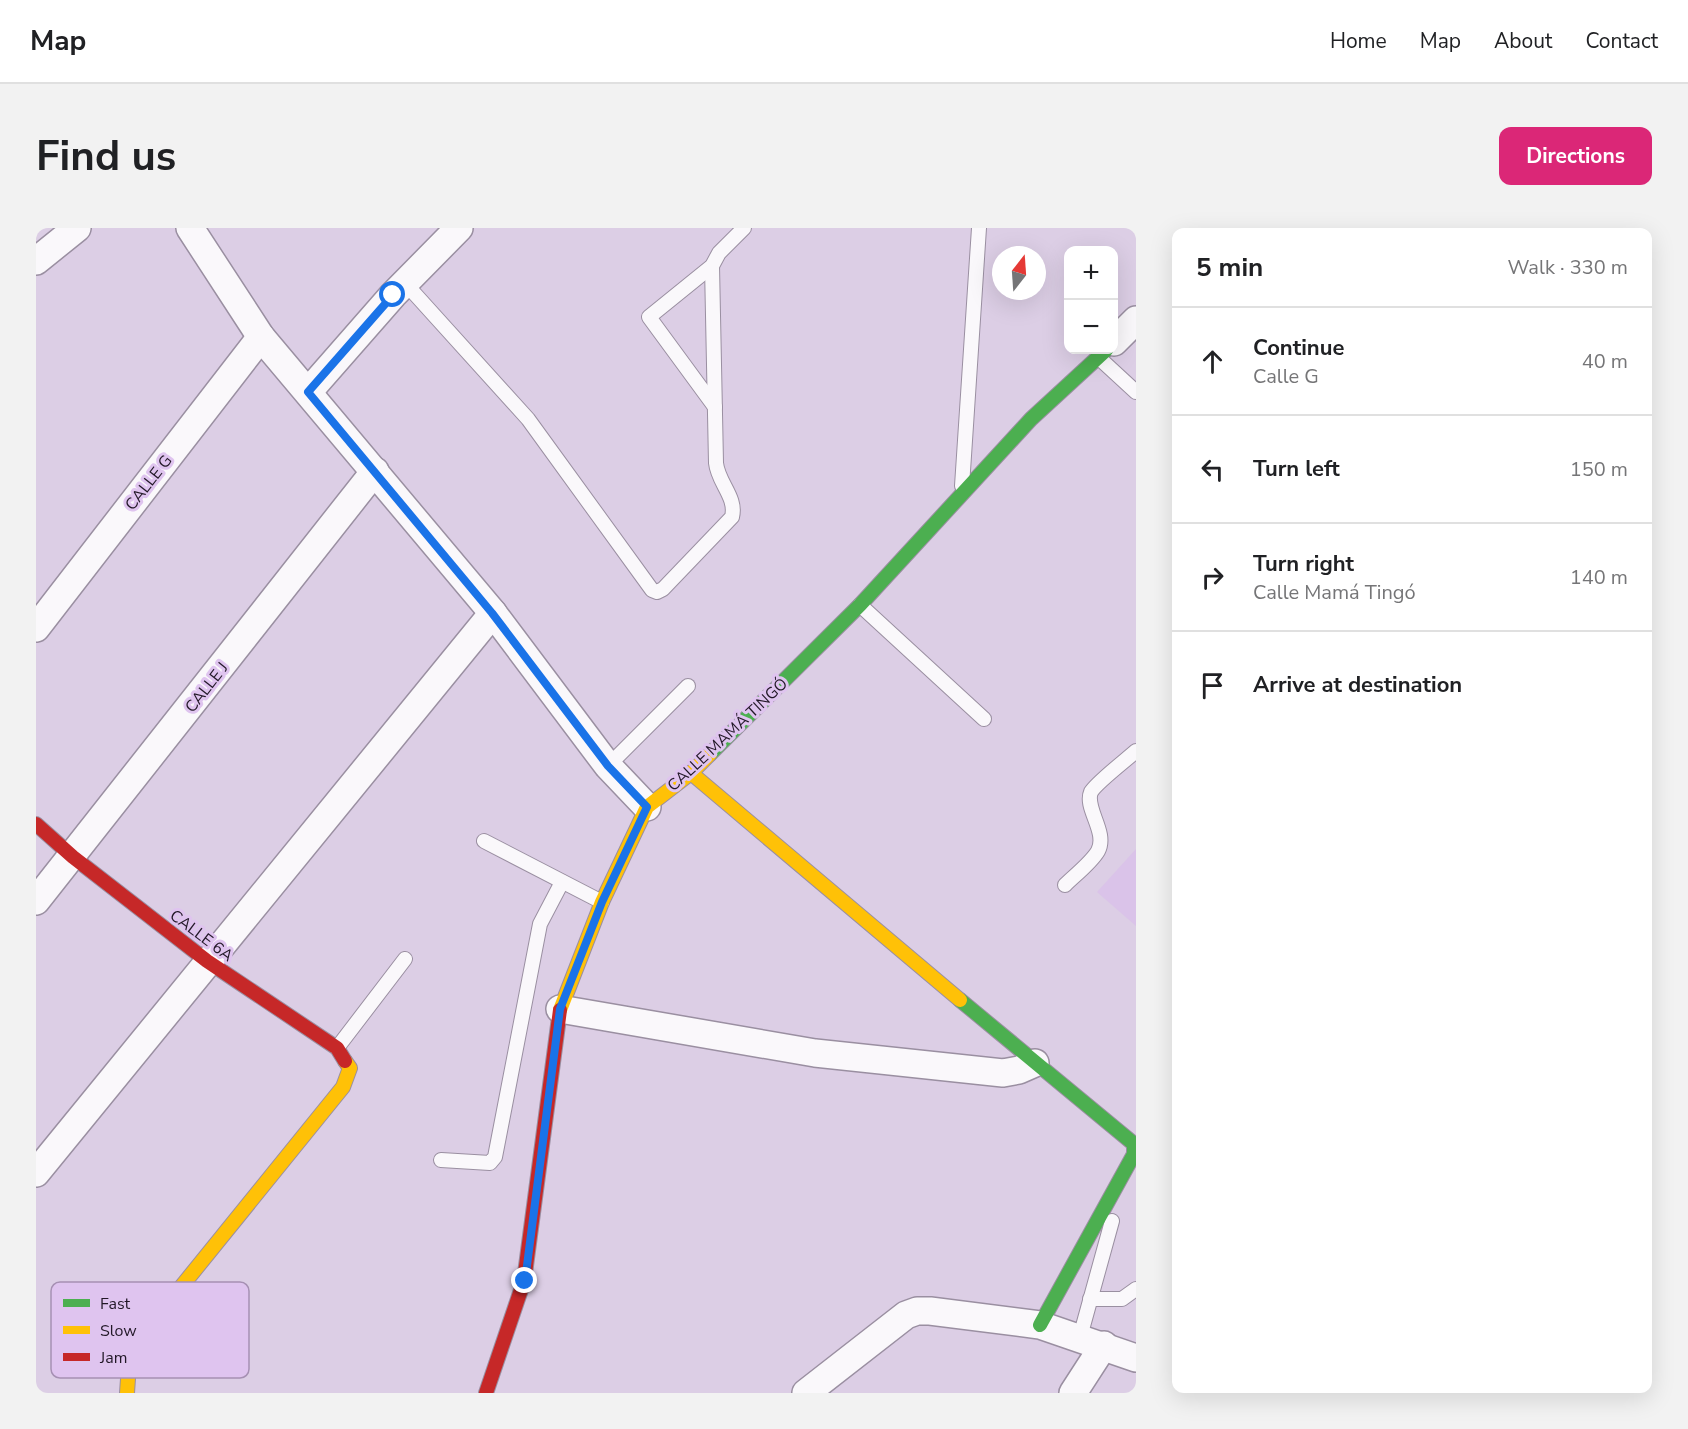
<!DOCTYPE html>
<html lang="en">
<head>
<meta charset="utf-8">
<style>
  body { margin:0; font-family:"Nunito Sans",sans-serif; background:#f2f2f2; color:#202124 }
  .controls { position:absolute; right:18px; top:18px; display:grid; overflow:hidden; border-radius:12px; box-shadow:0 6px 24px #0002 }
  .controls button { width:54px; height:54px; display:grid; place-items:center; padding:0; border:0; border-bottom:2px solid #e0e0e0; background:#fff; color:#202124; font:30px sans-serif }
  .compass { position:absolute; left:956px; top:18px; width:54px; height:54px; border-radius:50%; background:#fff; box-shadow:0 6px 24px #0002; rotate:17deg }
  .stop { position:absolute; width:18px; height:18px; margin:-14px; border:4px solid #1a73e8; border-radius:50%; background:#fff }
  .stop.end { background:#1a73e8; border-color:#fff; box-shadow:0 2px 6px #0008 }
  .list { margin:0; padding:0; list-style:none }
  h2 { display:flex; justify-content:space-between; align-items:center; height:78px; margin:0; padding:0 24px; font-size:26px }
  h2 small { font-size:20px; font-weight:400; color:#757577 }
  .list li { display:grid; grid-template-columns:39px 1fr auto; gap:18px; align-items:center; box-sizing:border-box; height:108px; padding:0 24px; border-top:2px solid #e0e0e0 }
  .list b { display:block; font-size:22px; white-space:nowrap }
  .list p { margin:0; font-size:20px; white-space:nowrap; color:#757577 }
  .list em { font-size:20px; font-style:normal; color:#757577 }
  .icon { flex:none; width:33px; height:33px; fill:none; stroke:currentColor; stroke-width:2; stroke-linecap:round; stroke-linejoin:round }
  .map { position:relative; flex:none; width:1100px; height:1165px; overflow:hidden; border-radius:12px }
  header { display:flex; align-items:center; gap:36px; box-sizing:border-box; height:84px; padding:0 30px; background:#fff; border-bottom:2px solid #e0e0e0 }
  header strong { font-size:28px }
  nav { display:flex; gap:33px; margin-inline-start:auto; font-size:21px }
  .intro { display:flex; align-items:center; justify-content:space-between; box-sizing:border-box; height:144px; padding:0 36px }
  h1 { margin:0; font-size:42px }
  .button { padding:15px 27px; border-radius:12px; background:#db2777; color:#fff; font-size:21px; font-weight:700 }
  main { display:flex; gap:36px; padding:0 36px }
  aside { flex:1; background:#fff; border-radius:12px; box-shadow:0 6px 24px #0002 }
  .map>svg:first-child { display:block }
</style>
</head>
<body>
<header>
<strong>Map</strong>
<nav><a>Home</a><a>Map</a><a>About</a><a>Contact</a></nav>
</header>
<div class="intro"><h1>Find us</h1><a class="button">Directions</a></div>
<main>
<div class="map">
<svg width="1100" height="1165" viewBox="0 0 1100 1165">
  <rect width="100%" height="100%" fill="#dccee5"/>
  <!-- built -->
  <path fill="#dac3e9" d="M 1100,621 L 1100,698 L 1061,664 Z"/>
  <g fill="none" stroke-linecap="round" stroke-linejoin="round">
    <defs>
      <g id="lane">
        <path d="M 369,55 L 492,191 L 616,362 L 621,364 L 627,361 L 696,289 C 701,269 682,255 680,235 L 676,38"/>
        <path d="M 1062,129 L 1100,164"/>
        <path d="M 679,179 L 613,89 L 676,38 L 683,25 L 708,0"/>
        <path d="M 926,258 L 943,0"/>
        <path d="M 824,377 L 948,491"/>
        <path d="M 572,538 L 652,458"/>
        <path d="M 448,613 L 566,674"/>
        <path d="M 1029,657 C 1039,647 1055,635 1062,623 C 1072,604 1048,580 1055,564 C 1060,555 1090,532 1100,523"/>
        <path d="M 301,820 L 369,731"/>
        <path d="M 405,932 L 454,935 L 459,929 L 504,696 L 526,654"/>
        <path d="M 1054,1071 L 1086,1071 L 1100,1061"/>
        <path d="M 1044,1109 L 1076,993"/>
      </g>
      <g id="street">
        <path d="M 154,0 L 225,109 L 457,385 L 572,538 L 611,579"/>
        <path d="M 0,33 L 41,0"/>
        <path d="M 1078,114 L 1100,92"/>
        <path d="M 272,164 L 357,67 L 423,0"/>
        <path d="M 0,400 L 225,109"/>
        <path d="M 0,673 L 339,243"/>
        <path d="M 524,781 L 779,825 L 967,845 L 983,842 L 999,835"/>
        <path d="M 0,945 L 457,385"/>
        <path d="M 770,1165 L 870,1087 L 881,1083 L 894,1083 L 1004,1097 L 1100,1130"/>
        <path d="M 1037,1165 L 1068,1117"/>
      </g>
      <g id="fast">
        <path d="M 674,526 L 824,377 L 995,191 L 1070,122"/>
        <path d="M 924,772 L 1098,916 L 1098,926 L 1004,1097"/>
      </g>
      <g id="slow">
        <path d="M 655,545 L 924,772"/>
        <path d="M 524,782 L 566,674 L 611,579 L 655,545 L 674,526"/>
        <path d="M 91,1165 L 94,1122 L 307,859 L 314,840 L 309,833"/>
      </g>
      <g id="jam">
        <path d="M 0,596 L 37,629 L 171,733 L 301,820 L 309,833"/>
        <path d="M 450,1165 L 488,1053 L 524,782"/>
      </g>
    </defs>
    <!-- lane casing -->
    <use href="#lane" stroke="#9a8fa1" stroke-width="16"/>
    <!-- street casing -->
    <use href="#street" stroke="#9a8fa1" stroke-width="30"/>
    <!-- fast casing -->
    <use href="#fast" stroke="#9a8fa1" stroke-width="16"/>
    <!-- slow casing -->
    <use href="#slow" stroke="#9a8fa1" stroke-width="16"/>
    <!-- jam casing -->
    <use href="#jam" stroke="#9a8fa1" stroke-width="16"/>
    <!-- lane -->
    <use href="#lane" stroke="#faf8fb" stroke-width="14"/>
    <!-- street -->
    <use href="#street" stroke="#faf8fb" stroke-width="27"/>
    <!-- fast -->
    <use href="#fast" stroke="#4caf50" stroke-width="14"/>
    <!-- slow -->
    <use href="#slow" stroke="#ffc107" stroke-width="14"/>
    <!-- jam -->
    <use href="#jam" stroke="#c62828" stroke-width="14"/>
  </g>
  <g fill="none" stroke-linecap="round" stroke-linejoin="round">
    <!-- route -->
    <path stroke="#1a73e8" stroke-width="8" d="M 357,67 L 272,164 L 456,385 L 572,538 L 611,579 L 566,674 L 524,781 L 489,1053"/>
  </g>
  <g text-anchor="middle" stroke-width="6" stroke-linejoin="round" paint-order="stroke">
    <!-- street labels -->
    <g font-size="16" fill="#221827" stroke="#dfc4ef">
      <text transform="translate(112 254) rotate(-52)" y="6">CALLE G</text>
      <text transform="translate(170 459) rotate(-52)" y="6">CALLE J</text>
      <text transform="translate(691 506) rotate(-43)" y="6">CALLE MAMÁ TINGÓ</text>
      <text transform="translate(166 707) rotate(37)" y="6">CALLE 6A</text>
    </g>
  </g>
  <!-- legend -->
  <rect x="15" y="1054" width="198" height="96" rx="9" fill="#dfc4ef" stroke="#a690b3" stroke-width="1.5"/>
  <rect x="27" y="1071" width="27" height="8" fill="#4caf50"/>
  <rect x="27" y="1098" width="27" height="8" fill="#ffc107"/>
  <rect x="27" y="1125" width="27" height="8" fill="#c62828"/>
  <g font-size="16" fill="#221827">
    <text x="64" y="1081">Fast</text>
    <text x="64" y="1108">Slow</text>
    <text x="64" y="1135">Jam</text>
  </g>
</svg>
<div class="controls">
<button>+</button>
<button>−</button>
</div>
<svg class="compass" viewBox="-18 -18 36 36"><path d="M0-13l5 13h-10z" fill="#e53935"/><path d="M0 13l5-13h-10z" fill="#757577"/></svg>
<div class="stop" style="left:357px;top:67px"></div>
<div class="stop end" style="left:489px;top:1053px"></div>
</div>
<aside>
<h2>5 min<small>Walk · 330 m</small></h2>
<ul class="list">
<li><svg class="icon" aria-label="ahead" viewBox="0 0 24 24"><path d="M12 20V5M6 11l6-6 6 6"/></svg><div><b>Continue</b><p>Calle G</p></div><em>40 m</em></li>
<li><svg class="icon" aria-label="left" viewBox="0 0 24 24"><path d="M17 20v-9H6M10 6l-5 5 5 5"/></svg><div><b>Turn left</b></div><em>150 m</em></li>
<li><svg class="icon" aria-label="right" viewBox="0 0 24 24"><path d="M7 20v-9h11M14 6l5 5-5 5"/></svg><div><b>Turn right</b><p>Calle Mamá Tingó</p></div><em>140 m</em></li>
<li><svg class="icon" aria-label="arrive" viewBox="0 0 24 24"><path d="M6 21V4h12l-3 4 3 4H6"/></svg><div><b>Arrive at destination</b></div></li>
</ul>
</aside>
</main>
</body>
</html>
